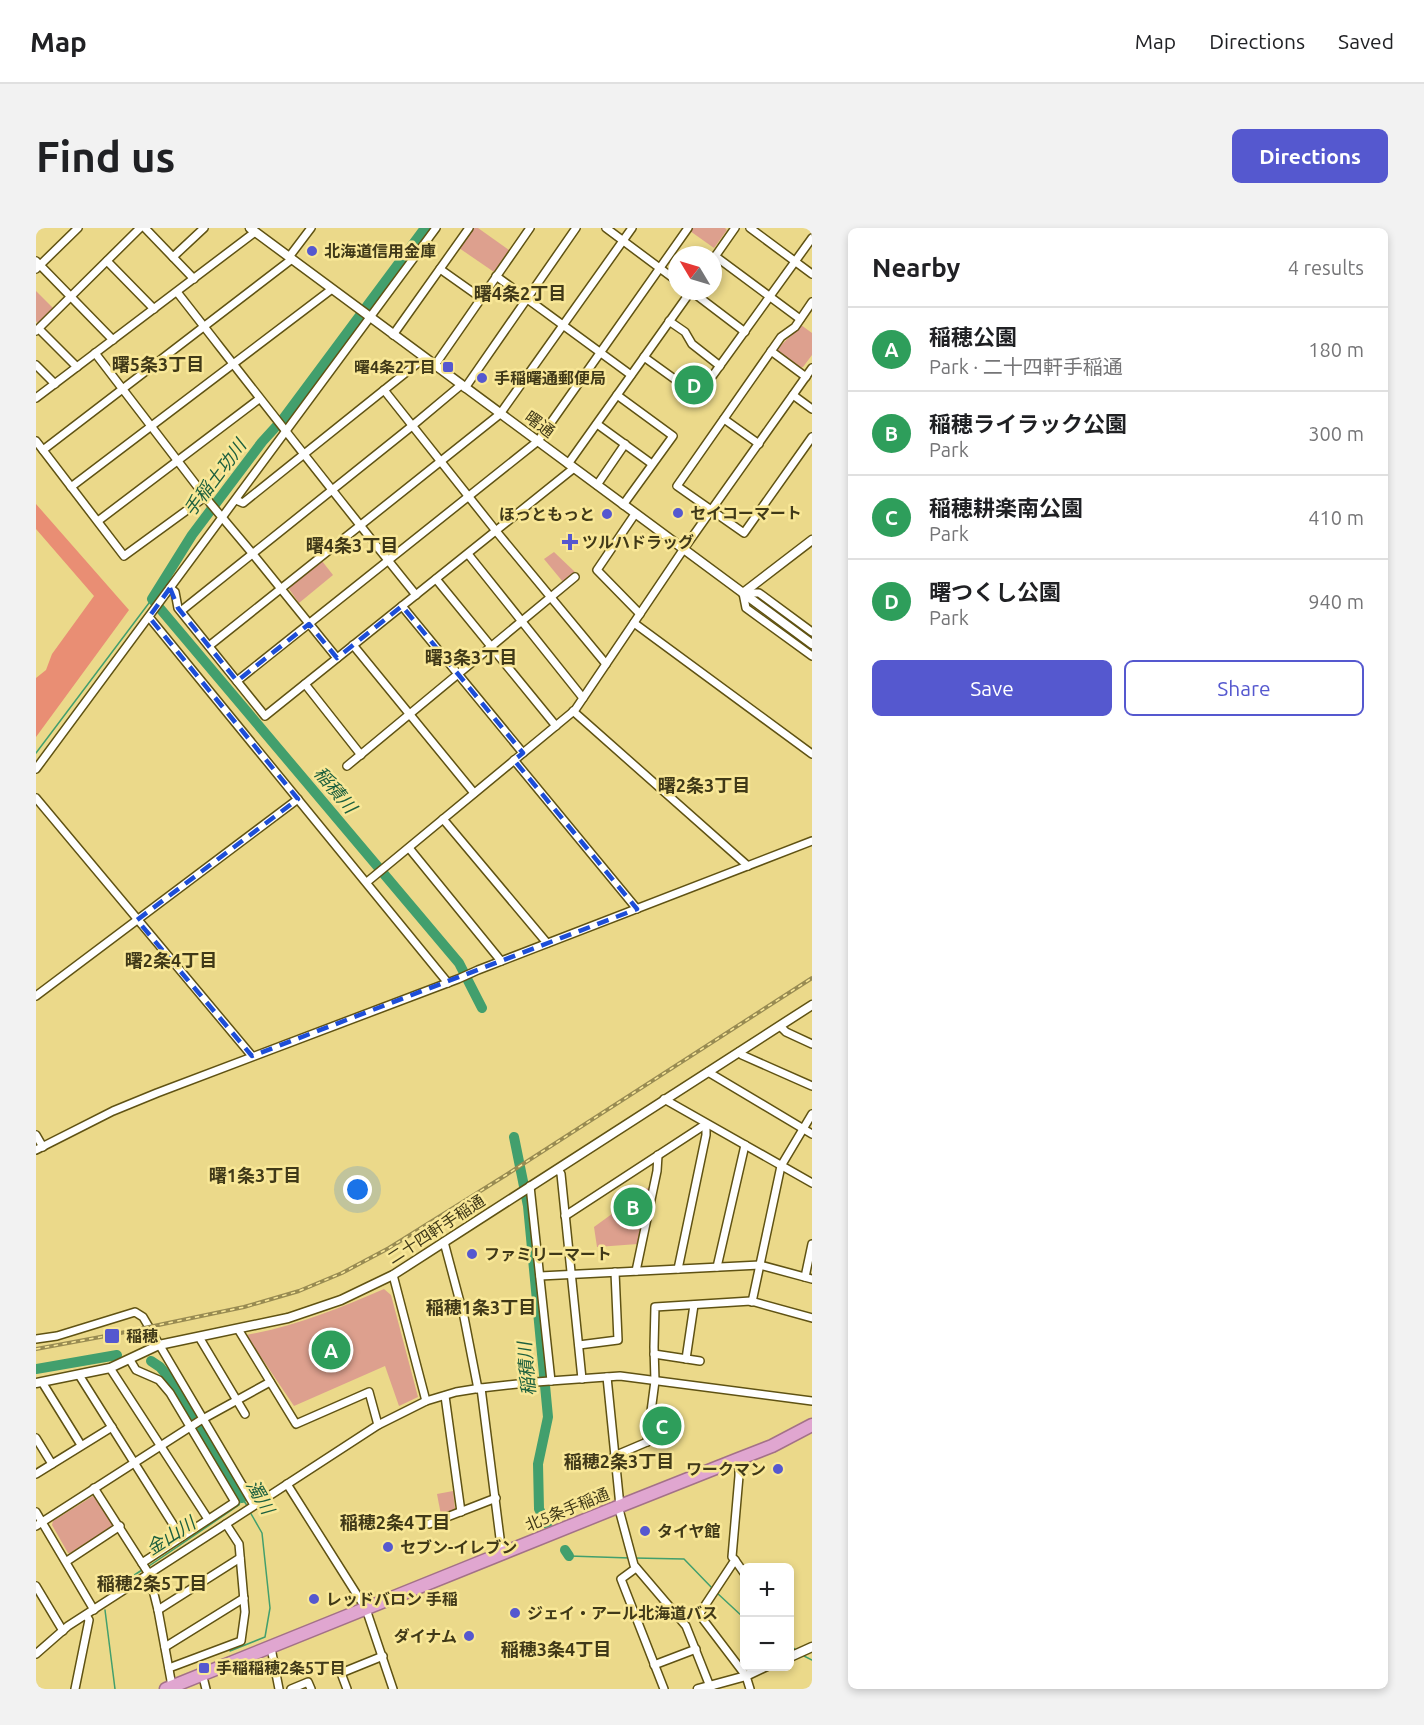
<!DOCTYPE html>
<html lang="en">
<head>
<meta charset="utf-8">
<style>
  body { margin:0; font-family:Ubuntu,"Noto Sans JP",sans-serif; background:#f2f2f2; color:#202124 }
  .controls { position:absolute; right:18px; bottom:18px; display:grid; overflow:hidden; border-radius:9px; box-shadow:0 3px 9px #0003 }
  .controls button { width:54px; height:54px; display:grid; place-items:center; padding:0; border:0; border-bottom:2px solid #e0e0e0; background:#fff; color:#202124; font:30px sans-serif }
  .compass { position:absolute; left:632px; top:18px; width:54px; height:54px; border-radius:50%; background:#fff; box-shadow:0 3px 9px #0003; rotate:308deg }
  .you { position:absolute; left:322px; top:962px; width:21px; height:21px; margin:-15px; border:4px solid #fff; border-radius:50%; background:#1a73e8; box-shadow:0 0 0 9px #1a73e833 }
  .badge { display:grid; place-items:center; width:39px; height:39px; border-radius:50%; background:#5558cf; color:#fff; font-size:20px; font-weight:700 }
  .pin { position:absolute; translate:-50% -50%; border:3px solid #fff; box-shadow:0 2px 6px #0006 }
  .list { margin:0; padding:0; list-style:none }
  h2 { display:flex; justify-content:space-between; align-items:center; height:78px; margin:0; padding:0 24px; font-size:26px }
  h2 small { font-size:20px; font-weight:400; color:#757577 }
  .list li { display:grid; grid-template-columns:39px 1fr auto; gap:18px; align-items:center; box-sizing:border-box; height:84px; padding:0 24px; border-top:2px solid #e0e0e0 }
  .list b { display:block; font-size:22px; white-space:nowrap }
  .list p { margin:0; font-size:20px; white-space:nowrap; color:#757577 }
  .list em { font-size:20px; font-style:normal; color:#757577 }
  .actions { display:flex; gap:12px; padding:18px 24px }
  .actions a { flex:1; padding:14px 0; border:2px solid #5558cf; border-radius:9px; text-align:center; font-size:21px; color:#5558cf }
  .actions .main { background:#5558cf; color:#fff }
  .map { position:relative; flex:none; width:776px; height:1461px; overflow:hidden; border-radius:9px }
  header { display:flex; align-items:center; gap:36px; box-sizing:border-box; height:84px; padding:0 30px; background:#fff; border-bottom:2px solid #e0e0e0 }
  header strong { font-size:28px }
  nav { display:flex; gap:33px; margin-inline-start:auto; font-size:21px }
  .intro { display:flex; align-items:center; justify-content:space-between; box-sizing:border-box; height:144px; padding:0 36px }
  h1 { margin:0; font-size:42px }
  .button { padding:15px 27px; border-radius:9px; background:#5558cf; color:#fff; font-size:21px; font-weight:700 }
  main { display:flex; gap:36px; padding:0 36px }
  aside { flex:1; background:#fff; border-radius:9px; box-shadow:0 3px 9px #0003 }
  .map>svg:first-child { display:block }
</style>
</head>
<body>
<header>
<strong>Map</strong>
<nav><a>Map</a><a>Directions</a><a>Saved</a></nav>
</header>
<div class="intro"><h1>Find us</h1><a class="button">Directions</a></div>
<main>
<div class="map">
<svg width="776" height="1461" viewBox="0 0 776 1461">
  <rect width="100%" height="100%" fill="#ebd98a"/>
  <!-- green -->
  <g fill="#dda08e">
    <path d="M 437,0 L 442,0 L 473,22 L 458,44 L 423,20 Z"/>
    <path d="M 657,0 L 689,0 L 691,2 L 678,20 L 654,3 Z"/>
    <path d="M 0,63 L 18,81 L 2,96 L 0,93 Z"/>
    <path d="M 765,97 L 776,105 L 776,127 L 767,139 L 764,140 L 743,124 L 742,121 C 749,112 758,106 765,97 Z"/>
    <path d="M 518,324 L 539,344 L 527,354 L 508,331 Z"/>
    <path d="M 286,333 L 297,347 L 263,375 L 253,361 L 255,357 Z"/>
    <path d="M 613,959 L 602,1016 L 561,1019 L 558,999 Z"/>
    <path d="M 348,1061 L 355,1067 L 382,1169 L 363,1178 L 349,1138 L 258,1178 L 210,1107 C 261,1098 301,1081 348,1061 Z"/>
    <path d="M 417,1263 L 419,1281 L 417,1284 L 405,1287 L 401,1266 Z"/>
    <path d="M 57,1268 L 59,1268 L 78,1296 L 77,1298 L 34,1325 L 32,1325 L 16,1297 L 17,1293 Z"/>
  </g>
  <!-- forest -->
  <path fill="#e98e74" d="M 0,276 L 93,382 L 0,509 L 0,450 L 10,442 L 16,426 L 58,368 L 0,301 Z"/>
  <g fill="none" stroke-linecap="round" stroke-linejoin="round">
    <!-- stream -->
    <g stroke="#429f6d" stroke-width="1.5">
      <path d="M 0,525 L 116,371"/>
      <path d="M 206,1270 L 212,1279"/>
      <path d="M 533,1328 L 594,1330"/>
      <path d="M 598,1330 L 648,1331 L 677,1361"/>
      <path d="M 113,1338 L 203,1277 L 205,1271"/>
      <path d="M 74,1363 L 106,1342"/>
      <path d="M 680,1364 L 708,1390"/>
      <path d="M 69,1382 L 79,1461"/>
      <path d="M 754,1417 L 760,1422"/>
      <path d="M 194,1423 L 229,1409 L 234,1380 L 226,1305 L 214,1284"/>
      <path d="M 766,1427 L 776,1432"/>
    </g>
    <!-- river -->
    <g stroke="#429f6d" stroke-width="10">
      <path d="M 389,0 L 247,191 L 226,214 L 156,307 L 116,371 L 423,735 L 446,780"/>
      <path d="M 478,909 L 492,978 L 512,1189 L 502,1236 L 503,1281 L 511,1296"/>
      <path d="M 115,1133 L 124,1139 L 139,1157 L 206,1270"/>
      <path d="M 0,1141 L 81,1127"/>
      <path d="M 529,1322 L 533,1328"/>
    </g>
    <defs>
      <g id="minor">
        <path d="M 109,0 L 158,51"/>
        <path d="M 570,0 L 641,53"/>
        <path d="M 714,0 L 776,46"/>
        <path d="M 679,28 L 764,91"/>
        <path d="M 137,29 L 168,0"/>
        <path d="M 253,29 L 275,0"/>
        <path d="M 678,30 L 699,0"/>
        <path d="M 0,33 L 77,112"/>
        <path d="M 71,33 L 118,81"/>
        <path d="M 0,41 L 42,0"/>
        <path d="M 404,41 L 445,70"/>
        <path d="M 460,48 L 595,147"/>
        <path d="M 655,63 L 709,104"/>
        <path d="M 141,64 C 220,165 299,267 380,367"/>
        <path d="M 776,74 L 759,99 L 745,109 L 641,258 L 708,305 L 776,209"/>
        <path d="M 633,93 L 649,104 L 656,116 L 684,138"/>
        <path d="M 3,101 L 41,139"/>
        <path d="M 0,103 L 104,0"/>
        <path d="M 357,107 L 433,0"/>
        <path d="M 735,123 L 770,149"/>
        <path d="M 59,125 L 174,275 L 216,325 L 301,430"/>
        <path d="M 608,129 L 662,168 L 776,10"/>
        <path d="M 0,137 L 19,156"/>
        <path d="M 399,137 L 494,0"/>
        <path d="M 429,160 L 540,0"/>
        <path d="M 348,162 L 460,303 L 570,436"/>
        <path d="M 581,167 L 637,208 L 587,277"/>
        <path d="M 757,167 L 776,181"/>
        <path d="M 0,170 L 219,4"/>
        <path d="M 688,191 L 723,216"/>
        <path d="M 561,196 L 616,236"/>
        <path d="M 0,213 L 88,328 L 169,269"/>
        <path d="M 7,222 L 256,31"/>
        <path d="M 532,236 L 655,63"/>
        <path d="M 561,257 L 589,216"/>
        <path d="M 35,259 L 296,61"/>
        <path d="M 200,272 L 207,275 L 388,130"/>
        <path d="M 599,286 L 561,342 L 604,386"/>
        <path d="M 62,293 L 223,171"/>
        <path d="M 432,326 L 547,470"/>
        <path d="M 400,351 L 520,498"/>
        <path d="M 134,360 L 139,364 L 142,380 L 229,488 L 538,240"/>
        <path d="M 366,378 L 487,525"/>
        <path d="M 145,383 L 376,198 L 425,157"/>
        <path d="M 113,389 L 412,755"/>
        <path d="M 598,395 L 776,526"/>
        <path d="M 776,404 L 723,365 L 707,365 L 710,380 L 776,428"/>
        <path d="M 317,417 L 438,565"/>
        <path d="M 173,418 L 464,186 L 596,0"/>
        <path d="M 201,453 L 502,213 L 652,0"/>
        <path d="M 269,456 L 325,527"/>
        <path d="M 537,483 L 712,638"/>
        <path d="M 478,532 L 601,681"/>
        <path d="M 311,538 L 539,349"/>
        <path d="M 0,541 L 400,0"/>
        <path d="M 0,570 L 216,828"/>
        <path d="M 407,591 L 511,715"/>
        <path d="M 373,620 L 465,733"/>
        <path d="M 331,654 L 539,482 L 647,322 L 776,140"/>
        <path d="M 0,768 L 262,571"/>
        <path d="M 744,798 L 750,804 L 776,816"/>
        <path d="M 703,824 L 706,827 L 776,858"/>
        <path d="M 672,844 L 776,906"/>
        <path d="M 628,871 L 776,955"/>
        <path d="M 0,907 L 7,919"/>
        <path d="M 0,922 L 77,883 L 121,865 L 422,751 L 442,742 L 776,613"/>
        <path d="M 522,941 L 525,946 L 546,1151"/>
        <path d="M 494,958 L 515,1153"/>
        <path d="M 529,988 L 670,896"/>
        <path d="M 408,1014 L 428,1089 L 442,1161"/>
        <path d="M 681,1039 L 709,917"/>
        <path d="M 642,1041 L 670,907 L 670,896"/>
        <path d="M 600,1043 L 621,943 L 622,927"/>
        <path d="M 357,1047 L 390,1173"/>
        <path d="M 504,1048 L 724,1037 L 776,1051"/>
        <path d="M 769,1049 L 776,1016"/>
        <path d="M 716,1074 L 745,938 L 776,886"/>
        <path d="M 202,1101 L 260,1196 L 333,1164 L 342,1197"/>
        <path d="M 163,1109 L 209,1186"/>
        <path d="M 0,1111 L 21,1108 L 99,1084 L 107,1089 L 218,1277"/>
        <path d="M 543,1117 L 582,1112 L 579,1044"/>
        <path d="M 618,1126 L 664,1133"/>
        <path d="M 650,1131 L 658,1077"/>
        <path d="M 94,1132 L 100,1142 L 123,1152 L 134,1165 L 199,1274 L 106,1335"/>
        <path d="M 74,1140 L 172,1291"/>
        <path d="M 43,1147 L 145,1309"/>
        <path d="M 571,1149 L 584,1278"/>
        <path d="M 6,1154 L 45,1217"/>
        <path d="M 445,1160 L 465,1318 L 468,1324"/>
        <path d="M 409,1168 L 425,1284"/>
        <path d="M 0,1210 L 16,1236"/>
        <path d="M 611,1214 L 619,1153 L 618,1119 L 619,1079 L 715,1073 L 776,1090"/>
        <path d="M 578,1228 L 630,1206"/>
        <path d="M 700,1232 L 703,1240 L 703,1248 L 696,1329 L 699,1332 L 664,1385 L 666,1390 L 710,1448 L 714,1461"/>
        <path d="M 0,1246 L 76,1199"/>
        <path d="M 251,1256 L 330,1381 L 357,1461"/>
        <path d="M 58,1260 L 113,1346 L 122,1382 L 136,1458"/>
        <path d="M 0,1284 L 58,1382"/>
        <path d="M 584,1285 L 598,1337 L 650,1398 L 675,1461"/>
        <path d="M 393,1296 L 460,1270"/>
        <path d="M 0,1298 L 165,1192 L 234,1154"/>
        <path d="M 699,1332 L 708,1345"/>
        <path d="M 31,1333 L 84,1298"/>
        <path d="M 600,1340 L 585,1351 L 628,1461"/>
        <path d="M 0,1358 L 27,1403"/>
        <path d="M 122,1382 L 204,1330"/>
        <path d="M 129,1419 L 208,1370"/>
        <path d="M 236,1425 L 243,1461"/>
        <path d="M 0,1426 L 32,1398 L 190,1296 L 342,1197 L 390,1173 L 420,1164 L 445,1160 L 500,1154 L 584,1148 L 776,1173"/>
        <path d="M 618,1437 L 660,1421"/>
        <path d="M 133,1440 L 205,1413 L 209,1384 L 203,1316 L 190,1296"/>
        <path d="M 168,1453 L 170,1461"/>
        <path d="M 39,1461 L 53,1392 L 50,1387"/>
        <path d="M 255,1461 L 272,1454 L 275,1461"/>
        <path d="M 311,1461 L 305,1445 L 347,1428"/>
      </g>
      <g id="tertiary">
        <path d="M 214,0 L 776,416"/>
        <path d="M 707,365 L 776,312"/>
        <path d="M 0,1155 L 74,1140 L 123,1117 L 252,1090 L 305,1072 L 357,1047 L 776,777"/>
        <path d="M 754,1429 L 776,1419"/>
        <path d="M 662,1461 L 710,1448 L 731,1438"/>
      </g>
      <path id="trunk" d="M 130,1461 L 584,1278 L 700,1232 L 736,1218 L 776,1197"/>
    </defs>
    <!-- minor casing -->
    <use href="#minor" stroke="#5f5213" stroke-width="10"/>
    <!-- tertiary casing -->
    <use href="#tertiary" stroke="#5f5213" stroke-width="11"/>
    <!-- trunk casing -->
    <use href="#trunk" stroke="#a37188" stroke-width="15"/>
    <!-- minor -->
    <use href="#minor" stroke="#fff" stroke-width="7"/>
    <!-- tertiary -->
    <use href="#tertiary" stroke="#fff" stroke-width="8"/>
    <!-- trunk -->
    <use href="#trunk" stroke="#e0a6d0" stroke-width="12"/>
    <defs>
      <path id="rail" d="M 0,1121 L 75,1107 L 208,1079 L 263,1063 L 306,1045 L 353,1020 L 470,947 L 776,750"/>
    </defs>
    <!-- rail casing -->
    <use href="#rail" stroke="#988b52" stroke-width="4"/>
    <!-- rail -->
    <use href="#rail" stroke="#f8e797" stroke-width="1.5" stroke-dasharray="4.5" stroke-linecap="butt"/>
  </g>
  <!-- marked area -->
  <path fill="none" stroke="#1d4ed8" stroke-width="4.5" stroke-dasharray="12 8" stroke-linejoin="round" d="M 134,360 L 142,380 L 201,453 L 273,396 L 301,430 L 366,378 L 487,525 L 478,532 L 601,681 L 216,828 L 101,692 L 262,571 L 113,389 Z"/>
  <!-- markers -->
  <g fill="#5558cf" stroke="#f8e797" stroke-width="2">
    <circle cx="276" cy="23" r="6"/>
    <rect x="406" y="133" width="12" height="12" rx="3"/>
    <circle cx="446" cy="150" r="6"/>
    <circle cx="642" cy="285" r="6"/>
    <circle cx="571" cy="286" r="6"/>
    <path d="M531 305h6v6h6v6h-6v6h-6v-6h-6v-6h6z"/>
    <circle cx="436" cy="1026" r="6"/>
    <rect x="68" y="1100" width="16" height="16" rx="3"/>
    <circle cx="742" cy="1241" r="6"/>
    <circle cx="609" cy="1303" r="6"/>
    <circle cx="352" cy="1319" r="6"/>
    <circle cx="278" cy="1371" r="6"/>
    <circle cx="479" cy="1385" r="6"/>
    <circle cx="433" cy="1408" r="6"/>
    <rect x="162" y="1434" width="12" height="12" rx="3"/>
  </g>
  <g text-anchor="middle" stroke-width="5" stroke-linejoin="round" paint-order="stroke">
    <!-- poi labels -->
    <g font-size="16" font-weight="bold" fill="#403918" stroke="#f8e797" text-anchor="start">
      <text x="288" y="29">北海道信用金庫</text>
      <text x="400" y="145" text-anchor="end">曙4条2丁目</text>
      <text x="458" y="156">手稲曙通郵便局</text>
      <text x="654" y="291">セイコーマート</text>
      <text x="559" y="292" text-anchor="end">ほっともっと</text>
      <text x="546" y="320">ツルハドラッグ</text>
      <text x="448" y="1032">ファミリーマート</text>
      <text x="90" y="1114">稲穂</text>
      <text x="730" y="1247" text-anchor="end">ワークマン</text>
      <text x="621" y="1309">タイヤ館</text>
      <text x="364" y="1325">セブン-イレブン</text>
      <text x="290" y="1377">レッドバロン 手稲</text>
      <text x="491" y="1391">ジェイ・アール北海道バス</text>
      <text x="421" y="1414" text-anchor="end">ダイナム</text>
      <text x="180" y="1446">手稲稲穂2条5丁目</text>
    </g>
    <!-- street labels -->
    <g font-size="16" fill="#403918" stroke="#f8e797">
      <text transform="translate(504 196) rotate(37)" y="6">曙通</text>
      <text transform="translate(400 1001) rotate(-33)" y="6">二十四軒手稲通</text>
      <text transform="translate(531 1281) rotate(-22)" y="6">北5条手稲通</text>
    </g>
    <!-- neighbourhood labels -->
    <g font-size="18" font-weight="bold" fill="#403918" stroke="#f8e797">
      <text x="484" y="72">曙4条2丁目</text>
      <text x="122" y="143">曙5条3丁目</text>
      <text x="316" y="324">曙4条3丁目</text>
      <text x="435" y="436">曙3条3丁目</text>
      <text x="668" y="564">曙2条3丁目</text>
      <text x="135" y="739">曙2条4丁目</text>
      <text x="219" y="954">曙1条3丁目</text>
      <text x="445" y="1086">稲穂1条3丁目</text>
      <text x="583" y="1240">稲穂2条3丁目</text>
      <text x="359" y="1301">稲穂2条4丁目</text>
      <text x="116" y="1362">稲穂2条5丁目</text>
      <text x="520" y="1428">稲穂3条4丁目</text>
    </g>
    <!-- water labels -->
    <g font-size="18" font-style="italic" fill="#1d603e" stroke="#f8e797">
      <text transform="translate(179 250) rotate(-53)" y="6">手稲土功川</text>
      <text transform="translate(299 562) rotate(50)" y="6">稲積川</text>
      <text transform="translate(491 1141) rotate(-95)" y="6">稲積川</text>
      <text transform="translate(224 1269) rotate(60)" y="6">濁川</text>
      <text transform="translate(135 1308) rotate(-33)" y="6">金山川</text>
    </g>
  </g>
</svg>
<div class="controls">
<button>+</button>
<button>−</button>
</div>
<svg class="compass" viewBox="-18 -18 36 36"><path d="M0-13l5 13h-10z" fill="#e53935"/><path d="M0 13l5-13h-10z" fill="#757577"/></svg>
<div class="you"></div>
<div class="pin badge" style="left:295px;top:1122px;background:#2e9e5b">A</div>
<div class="pin badge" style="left:597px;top:979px;background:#2e9e5b">B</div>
<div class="pin badge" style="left:626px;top:1198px;background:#2e9e5b">C</div>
<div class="pin badge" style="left:658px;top:157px;background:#2e9e5b">D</div>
</div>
<aside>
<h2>Nearby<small>4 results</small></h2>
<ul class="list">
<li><span class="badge" style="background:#2e9e5b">A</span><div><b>稲穂公園</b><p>Park · 二十四軒手稲通</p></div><em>180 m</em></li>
<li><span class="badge" style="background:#2e9e5b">B</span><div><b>稲穂ライラック公園</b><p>Park</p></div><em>300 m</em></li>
<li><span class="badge" style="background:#2e9e5b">C</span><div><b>稲穂耕楽南公園</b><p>Park</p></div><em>410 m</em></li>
<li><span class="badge" style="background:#2e9e5b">D</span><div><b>曙つくし公園</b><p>Park</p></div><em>940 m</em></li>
</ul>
<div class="actions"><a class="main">Save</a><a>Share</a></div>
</aside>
</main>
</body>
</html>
